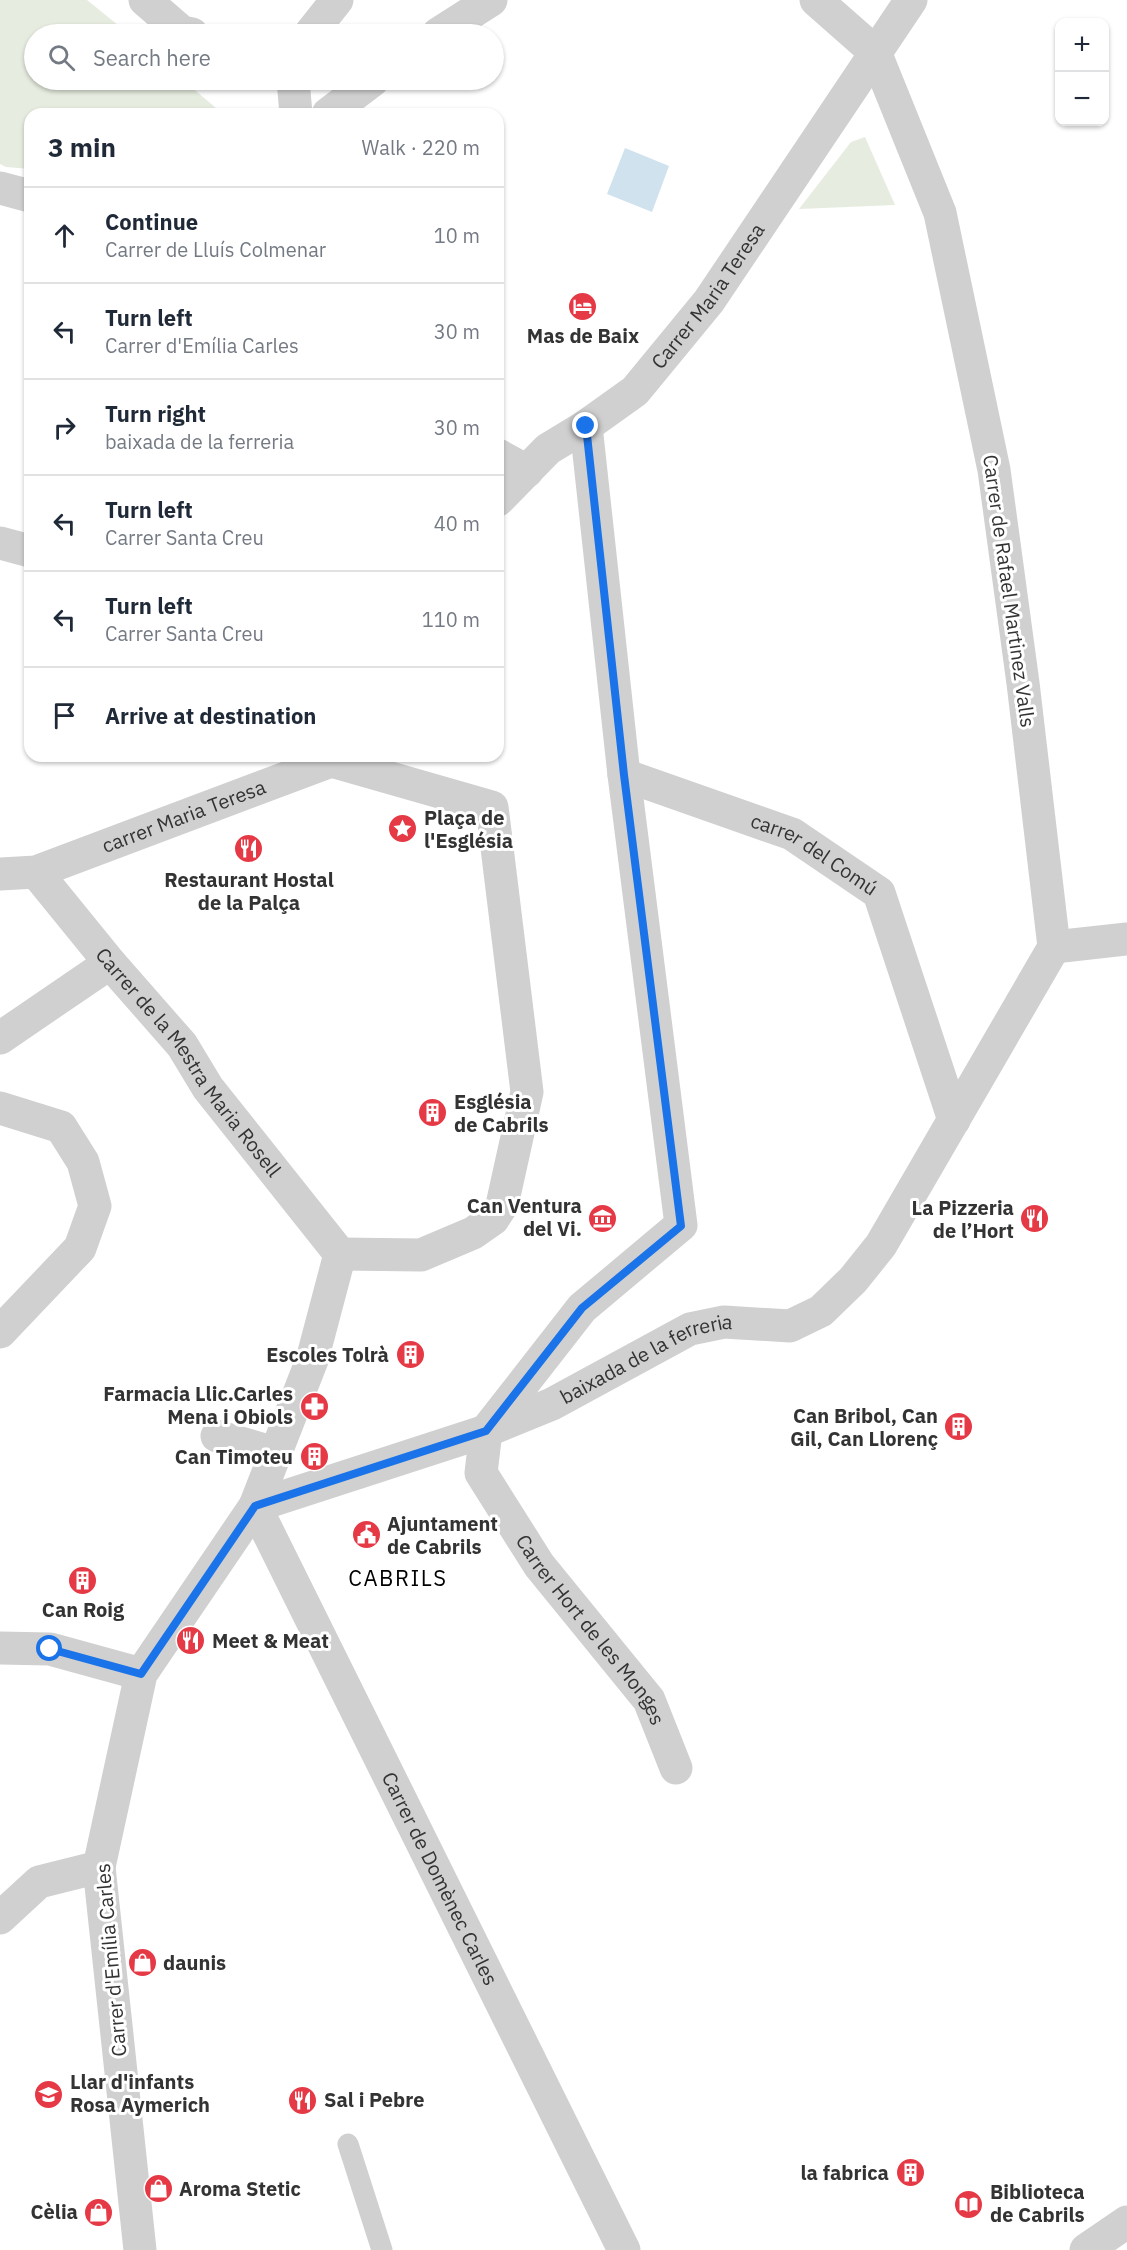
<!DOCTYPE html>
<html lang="en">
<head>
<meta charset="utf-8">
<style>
  body { margin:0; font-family:"IBM Plex Sans",sans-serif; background:#f2f2f3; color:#1f2937 }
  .controls { position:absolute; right:18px; top:18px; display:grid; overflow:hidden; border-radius:12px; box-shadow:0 2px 4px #0004 }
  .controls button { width:54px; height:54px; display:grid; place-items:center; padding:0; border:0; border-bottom:2px solid #e0e1e3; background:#fff; color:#1f2937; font:30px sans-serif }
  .stop { position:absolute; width:18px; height:18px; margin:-14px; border:4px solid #1a73e8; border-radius:50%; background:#fff }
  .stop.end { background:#1a73e8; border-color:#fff; box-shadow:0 2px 6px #0008 }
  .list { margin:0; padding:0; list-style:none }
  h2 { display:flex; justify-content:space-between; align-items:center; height:78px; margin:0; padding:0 24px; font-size:26px }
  h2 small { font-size:20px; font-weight:400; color:#747a83 }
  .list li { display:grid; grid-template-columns:39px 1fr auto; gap:18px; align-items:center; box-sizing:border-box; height:96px; padding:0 24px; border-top:2px solid #e0e1e3 }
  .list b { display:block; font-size:22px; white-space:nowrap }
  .list p { margin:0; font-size:20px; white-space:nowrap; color:#747a83 }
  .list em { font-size:20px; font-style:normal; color:#747a83 }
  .icon { flex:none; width:33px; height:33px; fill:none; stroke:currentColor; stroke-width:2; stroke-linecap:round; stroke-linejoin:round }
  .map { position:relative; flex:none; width:1127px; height:2250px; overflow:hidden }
  .search { position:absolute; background:#fff; box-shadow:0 2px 4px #0004; left:24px; top:24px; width:480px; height:66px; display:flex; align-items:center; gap:15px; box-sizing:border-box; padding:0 21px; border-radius:33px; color:#747a83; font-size:22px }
  .panel { position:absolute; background:#fff; box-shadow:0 2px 4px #0004; left:24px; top:108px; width:480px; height:654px; border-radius:18px }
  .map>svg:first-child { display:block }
</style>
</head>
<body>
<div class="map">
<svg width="1127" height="2250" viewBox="0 0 1127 2250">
  <rect width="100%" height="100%" fill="#fff"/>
  <!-- green -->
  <g fill="#e6ecdf">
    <path d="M 0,0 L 87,0 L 129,34 L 34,34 L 34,80 L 183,80 L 223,114 L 30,114 L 30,169 L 6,167 L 0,164 Z"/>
    <path d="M 865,137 L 895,205 L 799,209 L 851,142 Z"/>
  </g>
  <!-- water -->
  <path fill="#cfe2ee" d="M 625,148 L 669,166 L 652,212 L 607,194 Z"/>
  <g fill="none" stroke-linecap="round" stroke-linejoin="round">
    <!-- service -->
    <path stroke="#d0d0d0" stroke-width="21" d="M 348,2144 L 382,2250"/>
    <!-- pedestrian -->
    <g stroke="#d0d0d0" stroke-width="33">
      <path d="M 498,455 L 527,471"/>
      <path d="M 99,1867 L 140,2250"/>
    </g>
    <!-- minor -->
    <g stroke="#d0d0d0" stroke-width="33">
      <path d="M 145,0 L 182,32 L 192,34"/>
      <path d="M 310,34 L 337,0"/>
      <path d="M 438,34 L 491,0"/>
      <path d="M 293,80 L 296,114"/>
      <path d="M 328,114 L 373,80"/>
      <path d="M 0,188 L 30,196"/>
      <path id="s1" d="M 586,426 L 624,775 L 681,1225 L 582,1308 L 486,1431 L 481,1473 L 539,1565 L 649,1700 L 676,1768"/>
      <path id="s2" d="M 498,500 L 548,449 L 586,426 L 635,391 L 709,301 L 911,0"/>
      <path d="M 0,543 L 30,551"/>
      <path d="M 331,761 L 492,807 L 527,1092 L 502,1205 L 493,1219 L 473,1233 L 421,1255 L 340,1254"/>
      <path id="s3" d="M 624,775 L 792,834 L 879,893 L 954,1120"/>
      <path id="s4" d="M 36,872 L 110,963 L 182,1045 L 208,1088 L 340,1254"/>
      <path id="s5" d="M 0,874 L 36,872 L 331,761"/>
      <path d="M 1054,947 L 1127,939"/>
      <path d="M 0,1038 L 110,963"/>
      <path d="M 0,1108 L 61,1127 L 83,1162 L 95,1206 L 80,1248 L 0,1332"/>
      <path d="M 217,1436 L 275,1453"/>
      <path id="s6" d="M 255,1506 L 486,1431 L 552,1404 L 690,1329 L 724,1322 L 790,1326 L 821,1311 L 853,1280 L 881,1245 L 1054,947 L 1023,683 L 994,470 L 940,213 L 875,52 L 816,0"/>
      <path id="s7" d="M 255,1506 L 624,2250"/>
      <path d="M 0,1648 L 50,1649 L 141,1674"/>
      <path d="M 0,1918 L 39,1882 L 99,1867 L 141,1674 L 255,1506 L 312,1360 L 340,1254"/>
      <path d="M 1086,2250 L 1127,2222"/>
    </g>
  </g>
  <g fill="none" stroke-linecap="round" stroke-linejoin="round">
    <!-- route -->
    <path stroke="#1a73e8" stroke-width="8" d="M 50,1649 L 141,1674 L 255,1506 L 486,1431 L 582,1308 L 681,1226 L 624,775 L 586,426"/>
  </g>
  <!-- icons -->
  <defs>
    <symbol id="hotel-disc" viewBox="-11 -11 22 22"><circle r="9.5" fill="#e63946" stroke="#fff"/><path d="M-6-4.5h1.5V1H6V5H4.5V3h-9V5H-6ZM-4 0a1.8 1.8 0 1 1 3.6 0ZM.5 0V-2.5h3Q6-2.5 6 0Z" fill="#fff"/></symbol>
    <symbol id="sight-disc" viewBox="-11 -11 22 22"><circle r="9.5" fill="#e63946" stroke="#fff"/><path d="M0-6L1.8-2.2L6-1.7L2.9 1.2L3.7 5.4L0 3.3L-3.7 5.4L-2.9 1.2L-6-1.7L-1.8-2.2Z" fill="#fff"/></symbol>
    <symbol id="restaurant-disc" viewBox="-11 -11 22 22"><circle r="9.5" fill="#e63946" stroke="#fff"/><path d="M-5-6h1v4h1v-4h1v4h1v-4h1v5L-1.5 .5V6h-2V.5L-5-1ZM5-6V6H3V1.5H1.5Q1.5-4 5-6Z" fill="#fff"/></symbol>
    <symbol id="building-disc" viewBox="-11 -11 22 22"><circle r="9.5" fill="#e63946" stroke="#fff"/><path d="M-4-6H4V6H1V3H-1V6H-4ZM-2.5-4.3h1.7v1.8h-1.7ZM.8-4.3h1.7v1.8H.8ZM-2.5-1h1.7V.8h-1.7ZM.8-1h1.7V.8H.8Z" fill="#fff"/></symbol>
    <symbol id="museum-disc" viewBox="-11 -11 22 22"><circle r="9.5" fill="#e63946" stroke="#fff"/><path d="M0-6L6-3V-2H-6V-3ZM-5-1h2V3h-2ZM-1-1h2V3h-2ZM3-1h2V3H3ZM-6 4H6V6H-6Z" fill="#fff"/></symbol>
    <symbol id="pharmacy-disc" viewBox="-11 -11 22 22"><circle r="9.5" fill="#e63946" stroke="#fff"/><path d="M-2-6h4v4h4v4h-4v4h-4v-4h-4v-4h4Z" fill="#fff"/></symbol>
    <symbol id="civic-disc" viewBox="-11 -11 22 22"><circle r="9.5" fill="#e63946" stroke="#fff"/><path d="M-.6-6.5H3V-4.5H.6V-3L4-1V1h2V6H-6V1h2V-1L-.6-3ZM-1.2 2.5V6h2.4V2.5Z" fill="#fff"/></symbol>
    <symbol id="shop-disc" viewBox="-11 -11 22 22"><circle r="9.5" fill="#e63946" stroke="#fff"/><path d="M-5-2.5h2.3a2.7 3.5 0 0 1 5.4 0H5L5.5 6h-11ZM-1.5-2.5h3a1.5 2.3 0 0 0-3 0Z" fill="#fff"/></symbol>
    <symbol id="school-disc" viewBox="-11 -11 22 22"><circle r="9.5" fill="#e63946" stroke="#fff"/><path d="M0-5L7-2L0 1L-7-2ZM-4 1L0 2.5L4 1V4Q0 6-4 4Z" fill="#fff"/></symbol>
    <symbol id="library-disc" viewBox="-11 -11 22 22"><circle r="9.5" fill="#e63946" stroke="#fff"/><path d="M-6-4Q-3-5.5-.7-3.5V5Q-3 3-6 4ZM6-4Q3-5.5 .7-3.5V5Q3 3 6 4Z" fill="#fff"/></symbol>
  </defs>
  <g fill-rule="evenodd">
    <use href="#hotel-disc" x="566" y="290" width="33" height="33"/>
    <use href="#sight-disc" x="386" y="812" width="33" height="33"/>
    <use href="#restaurant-disc" x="232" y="832" width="33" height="33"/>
    <use href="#building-disc" x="416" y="1096" width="33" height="33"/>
    <use href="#museum-disc" x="586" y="1202" width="33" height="33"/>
    <use href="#restaurant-disc" x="1018" y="1202" width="33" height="33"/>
    <use href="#building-disc" x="394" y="1338" width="33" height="33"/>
    <use href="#pharmacy-disc" x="298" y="1390" width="33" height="33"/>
    <use href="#building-disc" x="942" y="1410" width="33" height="33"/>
    <use href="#building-disc" x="298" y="1440" width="33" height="33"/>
    <use href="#civic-disc" x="350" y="1518" width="33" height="33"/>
    <use href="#building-disc" x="66" y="1564" width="33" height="33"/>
    <use href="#restaurant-disc" x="174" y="1624" width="33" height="33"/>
    <use href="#shop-disc" x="126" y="1946" width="33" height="33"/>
    <use href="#school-disc" x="32" y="2078" width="33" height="33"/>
    <use href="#restaurant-disc" x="286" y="2084" width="33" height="33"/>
    <use href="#building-disc" x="894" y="2156" width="33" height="33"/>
    <use href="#shop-disc" x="142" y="2172" width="33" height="33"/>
    <use href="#library-disc" x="952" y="2188" width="33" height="33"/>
    <use href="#shop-disc" x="82" y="2196" width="33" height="33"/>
  </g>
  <g text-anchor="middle" stroke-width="6" stroke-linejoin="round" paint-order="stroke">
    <!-- street labels -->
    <g font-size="20" fill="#333" stroke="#fff">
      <text dy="7" stroke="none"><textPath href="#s2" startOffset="296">Carrer Maria Teresa</textPath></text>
      <text transform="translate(1009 591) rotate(82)" y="7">Carrer de Rafael Martinez Valls</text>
      <text dy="7" stroke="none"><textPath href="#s5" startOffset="194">carrer Maria Teresa</textPath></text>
      <text dy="7" stroke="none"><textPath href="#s3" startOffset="207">carrer del Comú</textPath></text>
      <text dy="7" stroke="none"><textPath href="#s4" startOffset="244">Carrer de la Mestra Maria Rosell</textPath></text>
      <text dy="7" stroke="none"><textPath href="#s6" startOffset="420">baixada de la ferreria</textPath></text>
      <text dy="7" stroke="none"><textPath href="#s1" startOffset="1324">Carrer Hort de les Monges</textPath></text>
      <text dy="7" stroke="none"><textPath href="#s7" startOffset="416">Carrer de Domènec Carles</textPath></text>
      <text transform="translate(111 1960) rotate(-95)" y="7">Carrer d'Emília Carles</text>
    </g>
    <!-- poi labels -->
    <g font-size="20" font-weight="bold" fill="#333" stroke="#fff" text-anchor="start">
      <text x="583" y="343" text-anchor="middle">Mas de Baix</text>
      <text x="424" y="825">Plaça de<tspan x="424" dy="23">l'Església</tspan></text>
      <text x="249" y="887" text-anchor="middle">Restaurant Hostal<tspan x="249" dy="23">de la Palça</tspan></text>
      <text x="454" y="1109">Església<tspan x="454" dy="23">de Cabrils</tspan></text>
      <text x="582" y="1213" text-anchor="end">Can Ventura<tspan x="582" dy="23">del Vi.</tspan></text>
      <text x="1014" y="1215" text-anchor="end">La Pizzeria<tspan x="1014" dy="23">de l’Hort</tspan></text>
      <text x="389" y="1362" text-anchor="end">Escoles Tolrà</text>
      <text x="293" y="1401" text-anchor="end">Farmacia Llic.Carles<tspan x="293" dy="23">Mena i Obiols</tspan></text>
      <text x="938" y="1423" text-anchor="end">Can Bribol, Can<tspan x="938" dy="23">Gil, Can Llorenç</tspan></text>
      <text x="293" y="1464" text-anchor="end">Can Timoteu</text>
      <text x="387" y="1531">Ajuntament<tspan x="387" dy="23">de Cabrils</tspan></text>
      <text x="83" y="1617" text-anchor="middle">Can Roig</text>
      <text x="212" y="1648">Meet &amp; Meat</text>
      <text x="163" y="1970">daunis</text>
      <text x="70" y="2089">Llar d'infants<tspan x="70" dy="23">Rosa Aymerich</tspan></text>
      <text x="324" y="2107">Sal i Pebre</text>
      <text x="889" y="2180" text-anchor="end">la fabrica</text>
      <text x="179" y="2196">Aroma Stetic</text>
      <text x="990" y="2199">Biblioteca<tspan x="990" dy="23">de Cabrils</tspan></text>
      <text x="78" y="2219" text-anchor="end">Cèlia</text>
    </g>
    <!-- quarter labels -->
    <g font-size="22" letter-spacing="1.5" fill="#000" stroke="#fff">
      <text x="398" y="1586">CABRILS</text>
    </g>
  </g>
</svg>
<div class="controls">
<button>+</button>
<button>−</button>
</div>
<div class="stop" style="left:50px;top:1649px"></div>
<div class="stop end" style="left:586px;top:426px"></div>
<div class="search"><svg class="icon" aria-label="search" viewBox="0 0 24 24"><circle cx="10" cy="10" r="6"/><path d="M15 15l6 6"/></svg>Search here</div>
<section class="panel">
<h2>3 min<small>Walk · 220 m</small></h2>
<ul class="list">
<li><svg class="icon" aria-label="ahead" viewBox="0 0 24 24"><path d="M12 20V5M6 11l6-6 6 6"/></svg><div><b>Continue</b><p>Carrer de Lluís Colmenar</p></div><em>10 m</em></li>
<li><svg class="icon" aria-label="left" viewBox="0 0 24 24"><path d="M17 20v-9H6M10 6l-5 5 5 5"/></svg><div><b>Turn left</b><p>Carrer d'Emília Carles</p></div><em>30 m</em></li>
<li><svg class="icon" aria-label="right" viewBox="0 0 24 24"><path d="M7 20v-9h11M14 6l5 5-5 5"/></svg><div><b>Turn right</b><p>baixada de la ferreria</p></div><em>30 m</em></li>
<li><svg class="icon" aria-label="left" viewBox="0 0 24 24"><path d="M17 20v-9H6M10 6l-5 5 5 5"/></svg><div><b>Turn left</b><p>Carrer Santa Creu</p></div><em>40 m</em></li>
<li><svg class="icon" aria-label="left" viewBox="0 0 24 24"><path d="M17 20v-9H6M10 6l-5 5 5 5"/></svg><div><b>Turn left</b><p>Carrer Santa Creu</p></div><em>110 m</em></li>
<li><svg class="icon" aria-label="arrive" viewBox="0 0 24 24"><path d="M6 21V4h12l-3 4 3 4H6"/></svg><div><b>Arrive at destination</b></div></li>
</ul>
</section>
</div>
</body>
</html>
